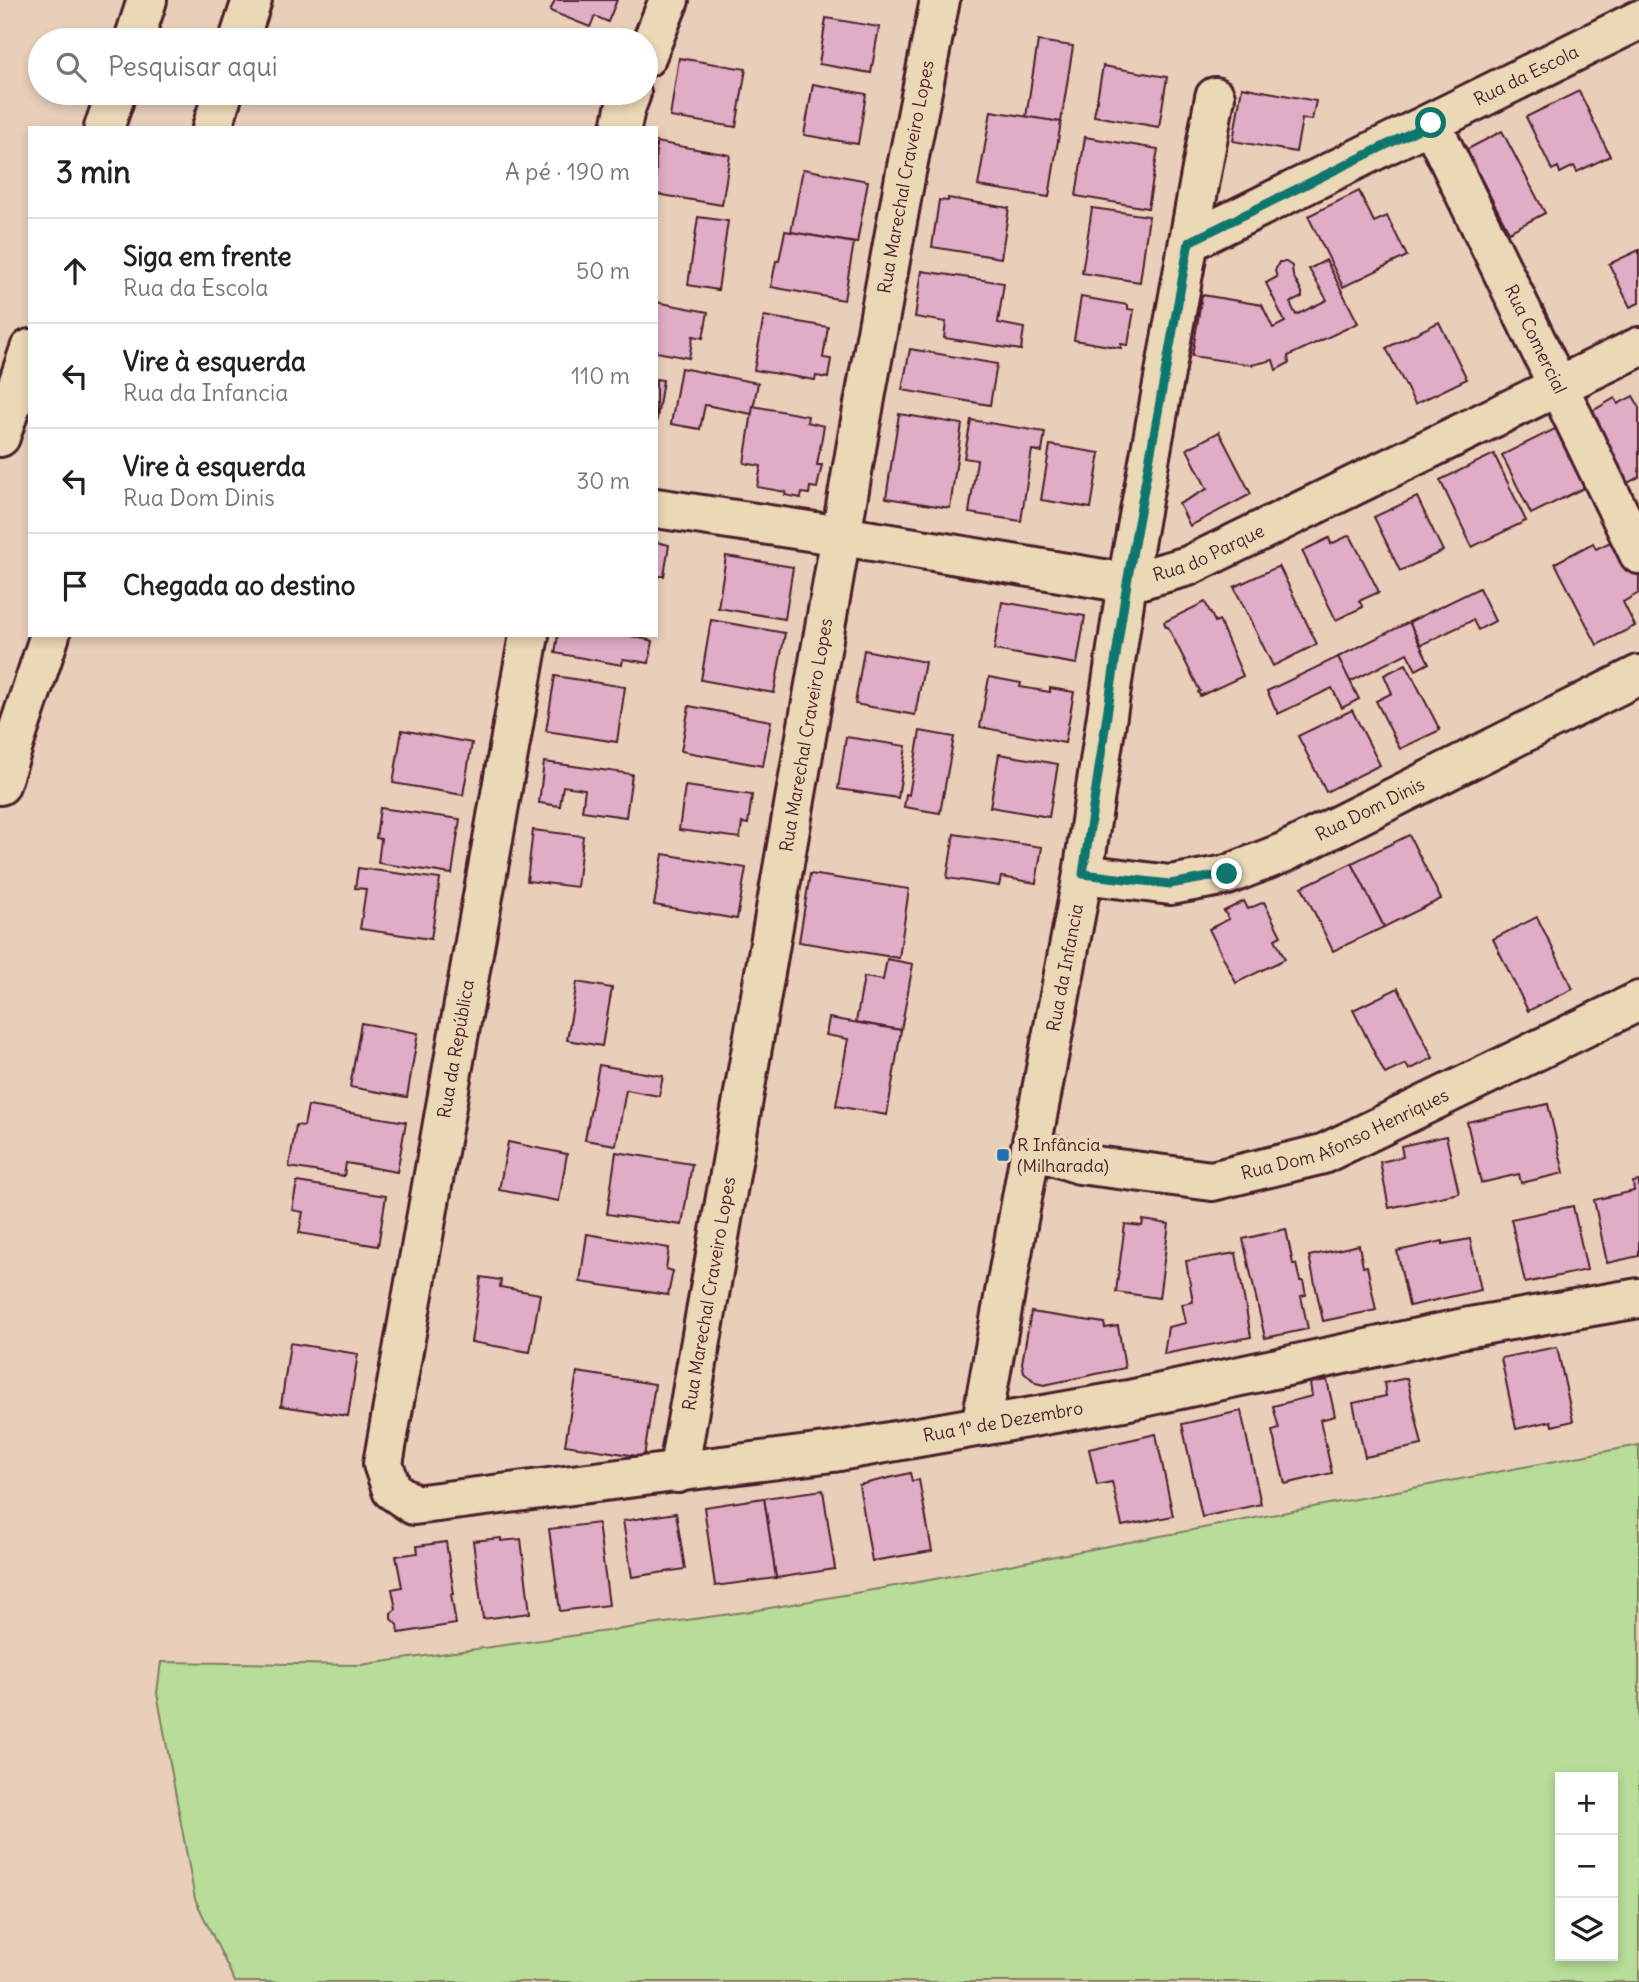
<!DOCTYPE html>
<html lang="pt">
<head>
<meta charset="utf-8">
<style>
  body { margin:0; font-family:Delius,sans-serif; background:#f6f6f6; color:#202124 }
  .controls { position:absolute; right:21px; bottom:21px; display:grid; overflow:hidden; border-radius:0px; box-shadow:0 4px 10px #0003 }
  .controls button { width:63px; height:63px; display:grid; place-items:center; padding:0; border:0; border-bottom:2px solid #e0e0e0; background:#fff; color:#202124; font:35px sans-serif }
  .stop { position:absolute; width:21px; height:21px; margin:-16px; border:5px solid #0f766e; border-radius:50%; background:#fff }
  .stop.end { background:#0f766e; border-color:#fff; box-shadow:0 2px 7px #0008 }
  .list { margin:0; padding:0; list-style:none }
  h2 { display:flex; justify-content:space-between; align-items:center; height:91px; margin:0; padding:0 28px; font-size:30px }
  h2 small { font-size:23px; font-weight:400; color:#757577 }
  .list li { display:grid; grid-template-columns:46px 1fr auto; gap:21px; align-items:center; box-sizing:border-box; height:105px; padding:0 28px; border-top:2px solid #e0e0e0 }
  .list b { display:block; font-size:26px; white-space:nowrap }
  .list p { margin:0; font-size:23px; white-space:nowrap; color:#757577 }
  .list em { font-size:23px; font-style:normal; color:#757577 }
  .icon { flex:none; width:38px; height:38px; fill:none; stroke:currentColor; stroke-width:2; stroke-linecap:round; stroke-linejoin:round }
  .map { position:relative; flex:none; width:1639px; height:1982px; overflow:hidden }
  .search { position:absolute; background:#fff; box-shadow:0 4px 10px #0003; left:28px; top:28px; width:630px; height:77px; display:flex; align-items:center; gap:18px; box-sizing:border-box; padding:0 24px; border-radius:38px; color:#757577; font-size:26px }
  .panel { position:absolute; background:#fff; box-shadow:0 4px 10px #0003; left:28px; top:126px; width:630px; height:511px; border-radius:0px }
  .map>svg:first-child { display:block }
</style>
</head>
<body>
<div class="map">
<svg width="1639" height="1982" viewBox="0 0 1639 1982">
  <rect width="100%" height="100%" fill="#e9cfb9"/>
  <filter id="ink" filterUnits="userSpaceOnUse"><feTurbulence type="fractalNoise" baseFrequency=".0143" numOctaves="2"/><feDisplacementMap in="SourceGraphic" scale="14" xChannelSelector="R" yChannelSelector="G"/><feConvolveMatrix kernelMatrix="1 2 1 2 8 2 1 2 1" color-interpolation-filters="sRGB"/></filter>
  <g filter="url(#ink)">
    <!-- green -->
    <path fill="#b7dd99" stroke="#807e62" stroke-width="2" fill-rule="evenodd" d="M 1639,1445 L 1639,1982 L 235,1982 L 195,1899 L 157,1693 L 161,1662 L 360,1665 L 752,1611 L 935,1579 ZM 1560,1777 L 1613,1777 L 1613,1956 L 1560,1956 Z"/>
    <!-- building -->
    <g fill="#e1acc6" stroke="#4a1f2b" stroke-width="2">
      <path d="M 555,0 L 617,0 L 608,22 L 595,16 L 590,27 L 550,11 Z"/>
      <path d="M 826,18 L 879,27 L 871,73 L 819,64 Z"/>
      <path d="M 1038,41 L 1073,46 L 1061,122 L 1026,117 Z"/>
      <path d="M 679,58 L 746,69 L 736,127 L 670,117 Z"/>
      <path d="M 1103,66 L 1167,77 L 1159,127 L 1094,116 Z"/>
      <path d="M 813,84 L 866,94 L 858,144 L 804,135 Z"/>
      <path d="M 1242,87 L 1316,101 L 1312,120 L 1302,119 L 1296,152 L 1233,141 Z"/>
      <path d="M 1579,91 L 1610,156 L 1577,172 L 1574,166 L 1560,173 L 1558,167 L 1552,170 L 1526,117 Z"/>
      <path d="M 991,111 L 1061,122 L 1049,197 L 978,186 Z"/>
      <path d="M 1502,131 L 1545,213 L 1509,232 L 1466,150 Z"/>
      <path d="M 1085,137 L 1158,149 L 1148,208 L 1076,196 Z"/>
      <path d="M 656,142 L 730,155 L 722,205 L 656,194 Z"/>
      <path d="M 803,169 L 868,181 L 857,243 L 791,232 Z"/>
      <path d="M 1359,191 L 1374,222 L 1387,216 L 1407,256 L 1343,287 L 1308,216 Z"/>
      <path d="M 948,198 L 1009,208 L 1001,258 L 932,247 L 939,200 L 948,201 Z"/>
      <path d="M 1092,208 L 1149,216 L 1140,282 L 1082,273 Z"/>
      <path d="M 698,217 L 728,221 L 718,290 L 688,285 Z"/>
      <path d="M 785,231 L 854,243 L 844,300 L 771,287 L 776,261 L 779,261 Z"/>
      <path d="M 1639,250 L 1639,303 L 1630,307 L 1609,264 Z"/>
      <path d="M 1326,260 L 1358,323 L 1288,356 L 1289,363 L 1276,370 L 1273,360 L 1252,365 L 1192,356 L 1202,295 L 1262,305 L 1273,328 L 1285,322 L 1266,283 L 1277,277 L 1275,271 L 1279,262 L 1286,262 L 1292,266 L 1293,276 L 1302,292 L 1302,297 L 1290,303 L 1296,315 L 1327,300 L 1309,269 Z"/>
      <path d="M 922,271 L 1004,283 L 998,323 L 1024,328 L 1021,350 L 944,338 L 946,322 L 915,317 Z"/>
      <path d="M 1081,297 L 1128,305 L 1128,309 L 1134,310 L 1128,345 L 1121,344 L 1121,348 L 1074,340 Z"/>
      <path d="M 656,302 L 708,312 L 703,338 L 693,336 L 689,358 L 656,352 Z"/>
      <path d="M 764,316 L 828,327 L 823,358 L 831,359 L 828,378 L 816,376 L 815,380 L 754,370 Z"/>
      <path d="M 1439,322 L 1467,379 L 1415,404 L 1386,348 Z"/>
      <path d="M 910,349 L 997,364 L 990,405 L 902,390 Z"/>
      <path d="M 681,368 L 758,383 L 752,414 L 705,405 L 700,429 L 671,424 Z"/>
      <path d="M 656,379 L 663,380 L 656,425 Z"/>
      <path d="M 1633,396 L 1639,406 L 1639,477 L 1624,485 L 1589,413 L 1615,398 L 1618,404 Z"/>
      <path d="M 753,406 L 808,416 L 807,422 L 824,426 L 817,465 L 822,465 L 817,488 L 810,487 L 809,494 L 802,493 L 801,498 L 785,495 L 786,492 L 757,487 L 761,466 L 744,463 Z"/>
      <path d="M 899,414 L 962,424 L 950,508 L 886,498 Z"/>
      <path d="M 971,420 L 1045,432 L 1042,452 L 1032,450 L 1021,521 L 969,513 L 977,460 L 964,458 Z"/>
      <path d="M 1567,423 L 1596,482 L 1531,514 L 1502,455 Z"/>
      <path d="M 1219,432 L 1251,494 L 1190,526 L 1179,504 L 1207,489 L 1187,449 Z"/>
      <path d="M 1050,445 L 1100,453 L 1091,508 L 1041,500 Z"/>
      <path d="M 1494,454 L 1526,521 L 1472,547 L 1440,480 Z"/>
      <path d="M 1417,497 L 1443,551 L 1400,571 L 1374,517 Z"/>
      <path d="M 1350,535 L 1379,592 L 1359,601 L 1363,607 L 1336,620 L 1302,551 L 1329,538 L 1331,544 Z"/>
      <path d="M 1623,536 L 1639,568 L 1639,593 L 1623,602 L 1635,626 L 1597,645 L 1555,563 L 1593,543 L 1596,549 Z"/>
      <path d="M 656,542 L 669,545 L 664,576 L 657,576 L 656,584 Z"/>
      <path d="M 726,556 L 793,567 L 785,619 L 718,608 Z"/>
      <path d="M 1279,566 L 1317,644 L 1273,666 L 1234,587 Z"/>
      <path d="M 1479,588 L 1495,621 L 1478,630 L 1473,620 L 1421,645 L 1409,622 Z"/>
      <path d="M 1002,602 L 1085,616 L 1077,664 L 994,650 Z"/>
      <path d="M 1205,602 L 1215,622 L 1219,620 L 1243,676 L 1200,696 L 1198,692 L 1200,691 L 1168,627 L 1166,627 L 1164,622 Z"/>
      <path d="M 711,620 L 785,633 L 774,693 L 701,680 Z"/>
      <path d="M 1409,622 L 1429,663 L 1416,670 L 1407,653 L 1350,682 L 1338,657 Z"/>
      <path d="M 558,635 L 627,635 L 653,641 L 649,663 L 623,659 L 622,665 L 555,653 Z"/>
      <path d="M 864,650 L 925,662 L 915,715 L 855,704 Z"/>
      <path d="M 1338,657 L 1359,699 L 1342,708 L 1332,688 L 1278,714 L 1267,691 Z"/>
      <path d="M 1406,664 L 1440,730 L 1400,749 L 1376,701 L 1392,693 L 1384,675 Z"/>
      <path d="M 555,676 L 625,687 L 617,742 L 546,731 Z"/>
      <path d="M 989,677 L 1021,683 L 1020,687 L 1050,692 L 1050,688 L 1074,692 L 1065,743 L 980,727 Z"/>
      <path d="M 689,706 L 771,721 L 763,766 L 681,751 Z"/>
      <path d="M 1352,710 L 1380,765 L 1326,792 L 1298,736 Z"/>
      <path d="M 402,730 L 472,743 L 463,795 L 393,783 Z"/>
      <path d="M 920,731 L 954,737 L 940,813 L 904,807 L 906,794 L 909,795 Z"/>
      <path d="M 846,737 L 906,746 L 898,798 L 838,789 Z"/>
      <path d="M 999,754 L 1058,764 L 1049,817 L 990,807 Z"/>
      <path d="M 544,762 L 632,774 L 626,817 L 582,811 L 585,789 L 563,786 L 560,806 L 539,803 Z"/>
      <path d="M 685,786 L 752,795 L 748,824 L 742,823 L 740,838 L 679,830 Z"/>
      <path d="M 380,808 L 460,819 L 452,874 L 378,863 L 381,839 L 376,838 Z"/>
      <path d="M 533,830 L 583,836 L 577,887 L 527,881 Z"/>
      <path d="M 954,834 L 1042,847 L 1036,883 L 1001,877 L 999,886 L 947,878 Z"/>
      <path d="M 1409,835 L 1441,899 L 1384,927 L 1352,863 Z"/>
      <path d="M 663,854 L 746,868 L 737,919 L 654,905 Z"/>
      <path d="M 1352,863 L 1384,927 L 1333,951 L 1302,887 Z"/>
      <path d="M 358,868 L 440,879 L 431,939 L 360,929 L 366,889 L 355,888 Z"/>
      <path d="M 810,874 L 909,889 L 899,958 L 799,942 Z"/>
      <path d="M 1244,901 L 1248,909 L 1264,902 L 1281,936 L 1275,939 L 1285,959 L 1236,983 L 1209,929 L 1229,919 L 1224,911 Z"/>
      <path d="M 1537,917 L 1573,989 L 1528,1011 L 1493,939 Z"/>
      <path d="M 887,959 L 913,964 L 901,1030 L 856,1022 L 864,977 L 883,980 Z"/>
      <path d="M 577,982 L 612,988 L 602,1046 L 567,1040 Z"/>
      <path d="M 1398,988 L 1433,1058 L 1409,1070 L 1406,1064 L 1385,1074 L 1353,1010 Z"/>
      <path d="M 829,1018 L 901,1030 L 887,1115 L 836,1106 L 848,1039 L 826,1035 Z"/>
      <path d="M 361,1023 L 418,1033 L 407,1097 L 350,1087 Z"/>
      <path d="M 599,1065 L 663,1076 L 659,1096 L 626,1090 L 616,1145 L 585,1140 Z"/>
      <path d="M 1548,1104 L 1564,1173 L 1521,1183 L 1519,1174 L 1481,1183 L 1467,1122 Z"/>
      <path d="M 308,1106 L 406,1122 L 397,1172 L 346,1163 L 344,1176 L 289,1167 L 296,1125 L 304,1126 Z"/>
      <path d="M 1446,1136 L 1459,1193 L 1389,1208 L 1380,1162 L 1403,1157 L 1401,1146 Z"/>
      <path d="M 508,1142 L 567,1154 L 559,1201 L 499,1190 Z"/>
      <path d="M 616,1152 L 692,1164 L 682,1225 L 607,1214 Z"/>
      <path d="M 1639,1181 L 1639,1256 L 1607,1263 L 1594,1200 L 1634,1191 L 1633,1182 Z"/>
      <path d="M 297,1182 L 386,1196 L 378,1246 L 299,1233 L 303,1212 L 292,1210 Z"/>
      <path d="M 1573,1206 L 1587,1270 L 1525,1283 L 1511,1219 Z"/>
      <path d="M 1143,1220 L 1169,1224 L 1159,1298 L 1116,1292 L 1125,1224 L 1142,1226 Z"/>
      <path d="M 1286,1229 L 1293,1264 L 1296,1264 L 1300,1281 L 1303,1281 L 1306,1295 L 1301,1296 L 1308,1329 L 1265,1338 L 1243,1239 Z"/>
      <path d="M 587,1234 L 669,1248 L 666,1269 L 673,1271 L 668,1295 L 580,1282 Z"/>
      <path d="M 1470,1239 L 1481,1290 L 1409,1306 L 1397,1251 L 1443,1241 L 1443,1244 Z"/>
      <path d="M 1359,1245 L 1363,1267 L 1367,1266 L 1376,1310 L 1323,1321 L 1309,1256 Z"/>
      <path d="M 1236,1253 L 1251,1337 L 1164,1354 L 1168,1327 L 1186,1323 L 1182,1304 L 1193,1302 L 1186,1261 Z"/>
      <path d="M 481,1277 L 501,1280 L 500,1287 L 540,1294 L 530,1352 L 471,1342 Z"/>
      <path d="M 1031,1312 L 1104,1323 L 1105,1328 L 1118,1326 L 1125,1368 L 1044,1385 L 1036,1383 L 1024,1372 L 1022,1363 Z"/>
      <path d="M 290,1343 L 358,1354 L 348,1416 L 281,1406 Z"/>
      <path d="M 1557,1347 L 1573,1421 L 1552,1426 L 1551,1421 L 1516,1429 L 1501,1358 Z"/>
      <path d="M 577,1372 L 655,1384 L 644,1457 L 565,1445 Z"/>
      <path d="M 1407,1378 L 1422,1445 L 1365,1457 L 1353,1403 L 1386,1396 L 1384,1383 Z"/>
      <path d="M 1327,1380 L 1335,1416 L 1320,1420 L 1332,1473 L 1285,1484 L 1272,1431 L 1279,1429 L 1273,1406 L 1312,1396 L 1310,1383 Z"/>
      <path d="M 1241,1411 L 1261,1504 L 1202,1517 L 1182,1424 Z"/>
      <path d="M 1156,1434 L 1173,1516 L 1122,1526 L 1112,1482 L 1097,1485 L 1089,1449 Z"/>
      <path d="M 910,1473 L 912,1481 L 919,1480 L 932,1551 L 872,1561 L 859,1485 Z"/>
      <path d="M 823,1490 L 835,1569 L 776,1578 L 764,1498 Z"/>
      <path d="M 764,1498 L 776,1578 L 715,1586 L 704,1507 Z"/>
      <path d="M 676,1513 L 685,1569 L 632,1577 L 623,1521 Z"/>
      <path d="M 598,1523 L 609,1605 L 560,1611 L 549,1529 Z"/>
      <path d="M 501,1538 L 501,1541 L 521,1539 L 530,1613 L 483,1619 L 473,1541 Z"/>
      <path d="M 446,1542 L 454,1594 L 451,1594 L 456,1624 L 399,1633 L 398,1625 L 391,1619 L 391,1613 L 396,1609 L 392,1589 L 402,1587 L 396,1556 L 418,1553 L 417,1546 Z"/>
    </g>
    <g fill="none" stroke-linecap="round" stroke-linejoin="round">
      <defs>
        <g id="street">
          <path d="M 646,57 L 669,0"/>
          <path id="s1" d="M 1431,123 L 1639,554"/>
          <path d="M 621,128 L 625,109 L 631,93"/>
          <path id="s2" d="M 1189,242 L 1639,20"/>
          <path id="s3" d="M 656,508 L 842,536 L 1127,583 L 1188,566 L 1639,347"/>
          <path d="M 529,635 L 383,1464 L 392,1490 L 414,1505 L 833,1452 L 1129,1400 L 1464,1328 L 1639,1298"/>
          <path id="s4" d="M 1083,874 L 1170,885 L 1227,875 L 1283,853 L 1639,675"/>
          <path id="s5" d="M 1031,1148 L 1079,1164 L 1212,1181 L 1323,1154 L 1639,1001"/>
          <path id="s6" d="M 981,1426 L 1031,1148 L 1083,874 L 1127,583 L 1215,97"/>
          <path id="s7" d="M 678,1473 L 860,426 L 906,172 L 940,0"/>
        </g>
        <g id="highway">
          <path d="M 134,40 L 147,0"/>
          <path d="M 239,40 L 252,0"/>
          <path d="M 104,128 L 116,93"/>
          <path d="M 212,128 L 223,93"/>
          <path d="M 0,437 L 30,349"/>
          <path d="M 0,785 L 50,635"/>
        </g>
      </defs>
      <!-- street casing -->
      <use href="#street" stroke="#4a1f2b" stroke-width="44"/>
      <!-- highway casing -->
      <use href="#highway" stroke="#4a1f2b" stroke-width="44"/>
      <!-- street -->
      <use href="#street" stroke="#ebd8b6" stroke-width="38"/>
      <!-- highway -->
      <use href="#highway" stroke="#ebd8b6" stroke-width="38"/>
    </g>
  </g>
  <g fill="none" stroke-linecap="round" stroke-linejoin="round" filter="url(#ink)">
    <!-- route -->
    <path stroke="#0f766e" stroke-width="9" d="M 1227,874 L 1170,884 L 1083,874 L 1127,583 L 1189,242 L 1431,123"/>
  </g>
  <!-- markers -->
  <rect fill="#1f6fb2" stroke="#ebd8b6" stroke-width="2.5" x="996" y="1148" width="14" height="14" rx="3.5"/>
  <g text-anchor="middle" stroke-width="7" stroke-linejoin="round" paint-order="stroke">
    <!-- street labels -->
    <g font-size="18" fill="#4a1f2b" stroke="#ebd8b6">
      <text dy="6" stroke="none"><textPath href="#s2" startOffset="376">Rua da Escola</textPath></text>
      <text dy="6" stroke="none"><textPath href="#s7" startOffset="1316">Rua Marechal Craveiro Lopes</textPath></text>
      <text dy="6" stroke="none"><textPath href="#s1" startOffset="240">Rua Comercial</textPath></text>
      <text dy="6" stroke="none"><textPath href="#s3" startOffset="564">Rua do Parque</textPath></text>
      <text dy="6" stroke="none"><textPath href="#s7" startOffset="749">Rua Marechal Craveiro Lopes</textPath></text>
      <text dy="6" stroke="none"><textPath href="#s4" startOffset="303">Rua Dom Dinis</textPath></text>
      <text dy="6" stroke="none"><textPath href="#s6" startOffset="466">Rua da Infancia</textPath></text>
      <text transform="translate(456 1049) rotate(-80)" y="6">Rua da República</text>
      <text dy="6" stroke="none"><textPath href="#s5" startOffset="326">Rua Dom Afonso Henriques</textPath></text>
      <text dy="6" stroke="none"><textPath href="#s7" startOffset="182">Rua Marechal Craveiro Lopes</textPath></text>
      <text transform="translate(1003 1422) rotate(-10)" y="6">Rua 1º de Dezembro</text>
    </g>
    <!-- poi labels -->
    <g font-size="18" fill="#4a1f2b" stroke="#ebd8b6" text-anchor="start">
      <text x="1017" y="1151">R Infância<tspan x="1017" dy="21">(Milharada)</tspan></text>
    </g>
  </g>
</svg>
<div class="controls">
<button>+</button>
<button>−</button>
<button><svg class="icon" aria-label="layers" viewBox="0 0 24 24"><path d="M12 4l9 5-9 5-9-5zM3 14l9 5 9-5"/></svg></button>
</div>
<div class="stop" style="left:1431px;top:123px"></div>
<div class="stop end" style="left:1227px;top:874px"></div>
<div class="search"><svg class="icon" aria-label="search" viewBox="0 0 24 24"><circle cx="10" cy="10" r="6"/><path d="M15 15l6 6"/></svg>Pesquisar aqui</div>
<section class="panel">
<h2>3 min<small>A pé · 190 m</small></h2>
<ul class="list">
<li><svg class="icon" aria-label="ahead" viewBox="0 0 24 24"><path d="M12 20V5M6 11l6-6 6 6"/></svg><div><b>Siga em frente</b><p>Rua da Escola</p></div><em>50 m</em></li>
<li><svg class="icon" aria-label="left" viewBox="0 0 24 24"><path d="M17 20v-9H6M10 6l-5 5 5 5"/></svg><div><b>Vire à esquerda</b><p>Rua da Infancia</p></div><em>110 m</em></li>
<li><svg class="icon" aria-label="left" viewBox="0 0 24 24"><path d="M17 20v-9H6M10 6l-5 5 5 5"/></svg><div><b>Vire à esquerda</b><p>Rua Dom Dinis</p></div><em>30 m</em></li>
<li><svg class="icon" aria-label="arrive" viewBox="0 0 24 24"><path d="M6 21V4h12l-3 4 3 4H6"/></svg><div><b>Chegada ao destino</b></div></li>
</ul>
</section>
</div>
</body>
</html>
